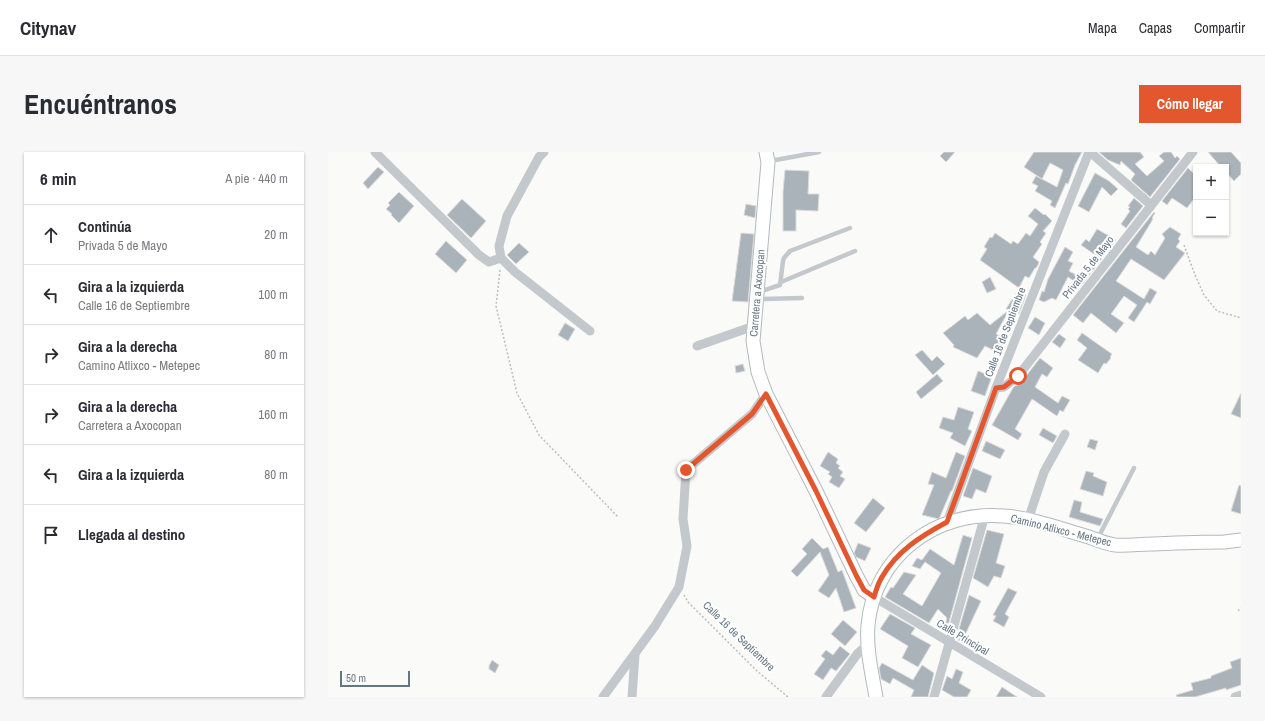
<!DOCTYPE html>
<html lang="es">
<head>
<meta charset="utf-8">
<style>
  body { margin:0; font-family:"Archivo Narrow",sans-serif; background:#f7f7f7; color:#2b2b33 }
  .controls { position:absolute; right:12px; top:12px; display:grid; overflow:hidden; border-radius:0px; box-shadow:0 1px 3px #0004 }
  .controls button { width:36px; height:36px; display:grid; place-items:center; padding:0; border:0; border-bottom:1px solid #e1e1e2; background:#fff; color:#2b2b33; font:20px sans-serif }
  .scale { position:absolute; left:12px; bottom:10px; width:70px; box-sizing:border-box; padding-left:4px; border:2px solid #657683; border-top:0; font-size:11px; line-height:14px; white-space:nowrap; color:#657683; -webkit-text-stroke:3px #fff; paint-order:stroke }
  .stop { position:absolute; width:12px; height:12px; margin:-9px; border:3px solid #e4572e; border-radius:50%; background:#fff }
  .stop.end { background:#e4572e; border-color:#fff; box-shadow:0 1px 4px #0008 }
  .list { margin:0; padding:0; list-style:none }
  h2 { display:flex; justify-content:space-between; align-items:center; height:52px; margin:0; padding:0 16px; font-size:17px }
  h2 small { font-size:13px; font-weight:400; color:#7c7c81 }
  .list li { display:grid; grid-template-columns:26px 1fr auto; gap:12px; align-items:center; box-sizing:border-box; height:60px; padding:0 16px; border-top:1px solid #e1e1e2 }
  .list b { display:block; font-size:15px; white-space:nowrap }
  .list p { margin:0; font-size:13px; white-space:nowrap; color:#7c7c81 }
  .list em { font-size:13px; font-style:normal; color:#7c7c81 }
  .icon { flex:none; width:22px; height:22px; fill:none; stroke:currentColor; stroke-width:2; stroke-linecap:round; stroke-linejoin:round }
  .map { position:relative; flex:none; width:913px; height:545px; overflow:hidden; border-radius:0px }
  header { display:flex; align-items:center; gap:24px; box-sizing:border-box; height:56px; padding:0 20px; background:#fff; border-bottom:1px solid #e1e1e2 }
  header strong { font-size:19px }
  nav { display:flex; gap:22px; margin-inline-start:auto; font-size:14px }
  .intro { display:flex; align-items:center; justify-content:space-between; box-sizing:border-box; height:96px; padding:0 24px }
  h1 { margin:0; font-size:28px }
  .button { padding:10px 18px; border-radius:0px; background:#e4572e; color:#fff; font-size:14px; font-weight:700 }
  main { display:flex; gap:24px; padding:0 24px }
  aside { flex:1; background:#fff; border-radius:0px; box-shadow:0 1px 3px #0004 }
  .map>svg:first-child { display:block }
</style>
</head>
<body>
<header>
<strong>Citynav</strong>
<nav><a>Mapa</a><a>Capas</a><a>Compartir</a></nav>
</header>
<div class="intro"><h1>Encuéntranos</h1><a class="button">Cómo llegar</a></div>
<main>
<aside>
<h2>6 min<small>A pie · 440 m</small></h2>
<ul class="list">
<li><svg class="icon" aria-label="ahead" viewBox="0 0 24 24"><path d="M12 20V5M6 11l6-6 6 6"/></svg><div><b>Continúa</b><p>Privada 5 de Mayo</p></div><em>20 m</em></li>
<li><svg class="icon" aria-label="left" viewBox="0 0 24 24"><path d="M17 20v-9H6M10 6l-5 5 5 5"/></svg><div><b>Gira a la izquierda</b><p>Calle 16 de Septiembre</p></div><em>100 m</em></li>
<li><svg class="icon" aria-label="right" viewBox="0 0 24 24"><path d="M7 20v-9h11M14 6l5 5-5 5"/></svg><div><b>Gira a la derecha</b><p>Camino Atlixco - Metepec</p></div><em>80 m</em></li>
<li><svg class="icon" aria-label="right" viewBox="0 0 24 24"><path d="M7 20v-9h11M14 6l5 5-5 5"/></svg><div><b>Gira a la derecha</b><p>Carretera a Axocopan</p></div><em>160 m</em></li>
<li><svg class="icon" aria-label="left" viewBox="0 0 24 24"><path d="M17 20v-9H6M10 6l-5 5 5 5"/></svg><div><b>Gira a la izquierda</b></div><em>80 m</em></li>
<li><svg class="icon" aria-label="arrive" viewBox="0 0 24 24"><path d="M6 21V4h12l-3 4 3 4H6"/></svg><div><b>Llegada al destino</b></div></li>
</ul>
</aside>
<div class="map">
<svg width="913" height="545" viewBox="0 0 913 545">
  <rect width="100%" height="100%" fill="#fafaf8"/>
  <!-- building -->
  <g fill="#aab3b9" stroke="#dcdcda">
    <path d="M 616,0 L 627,0 L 618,10 L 612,4 Z"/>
    <path d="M 706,0 L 754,0 L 747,13 L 740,32 L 738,31 L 727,56 L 722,53 L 724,49 L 707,39 L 710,34 L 704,31 L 708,24 L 729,35 L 735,18 L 722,11 L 714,27 L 696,15 Z"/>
    <path d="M 771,0 L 812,0 L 816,5 L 807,12 L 819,24 L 836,9 L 831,4 L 836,0 L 843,0 L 847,6 L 849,4 L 852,7 L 822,45 L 803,28 L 807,22 L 793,9 L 792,13 L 780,8 Z"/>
    <path d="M 880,0 L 903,0 L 913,11 L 913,22 L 906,29 L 898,20 L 898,15 L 893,15 Z"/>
    <path d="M 50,15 L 56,20 L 40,37 L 35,31 Z"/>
    <path d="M 860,16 L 868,24 L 868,44 L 859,56 L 844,46 L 839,53 L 834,49 Z"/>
    <path d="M 457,18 L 481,19 L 480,42 L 491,42 L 490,59 L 468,58 L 468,79 L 455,79 L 455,40 Z"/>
    <path d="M 767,21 L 781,29 L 790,37 L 783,44 L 774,35 L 761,60 L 750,54 Z"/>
    <path d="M 71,40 L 86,54 L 71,71 L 63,63 L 64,62 L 58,57 L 62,53 L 60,51 Z"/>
    <path d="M 806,46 L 815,54 L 798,76 L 793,72 L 802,59 L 800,57 L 802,55 L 800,54 Z"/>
    <path d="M 134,47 L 158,69 L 143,86 L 119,63 Z"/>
    <path d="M 418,52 L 428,54 L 427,66 L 416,63 Z"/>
    <path d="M 707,56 L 716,63 L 717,62 L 724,69 L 715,79 L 718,81 L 712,90 L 714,92 L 705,105 L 711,110 L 710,113 L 708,116 L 707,116 L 701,126 L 697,124 L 691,136 L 652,108 L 659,97 L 656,95 L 662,85 L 664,86 L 667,81 L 683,92 L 685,89 L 690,92 L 698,81 L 702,84 L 710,72 L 700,64 Z"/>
    <path d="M 826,60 L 827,61 L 824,66 L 825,67 L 808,95 L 820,103 L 823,99 L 827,103 L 837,86 L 834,82 L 842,75 L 853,82 L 850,87 L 852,89 L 848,95 L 857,101 L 836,128 L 803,107 L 788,129 L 816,147 L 822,136 L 829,140 L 822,152 L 819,150 L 806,170 L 800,166 L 809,153 L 796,144 L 783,162 L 796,171 L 788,181 L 763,161 L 755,171 L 745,163 Z"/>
    <path d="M 769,77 L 788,88 L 753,134 L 740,125 L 728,148 L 724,146 L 716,150 L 711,148 L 714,139 L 716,140 L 720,127 L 737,95 L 745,100 L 740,109 L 745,111 L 741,119 L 754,126 L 757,121 L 758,121 L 770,105 L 753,93 L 758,87 L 761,90 Z"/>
    <path d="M 413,81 L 426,82 L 420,150 L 404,149 Z"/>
    <path d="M 118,89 L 139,108 L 128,121 L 107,102 Z"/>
    <path d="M 191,91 L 201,100 L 188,112 L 179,103 Z"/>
    <path d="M 662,125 L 668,137 L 659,141 L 654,130 Z"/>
    <path d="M 690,138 L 698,143 L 691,162 L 681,158 L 668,182 L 678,187 L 673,202 L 657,194 L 649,206 L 625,195 L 626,193 L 615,181 L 637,164 L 640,168 L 649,161 L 662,173 L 681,158 L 678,157 Z"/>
    <path d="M 707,165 L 717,171 L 711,183 L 700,176 Z"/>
    <path d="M 237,171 L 247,177 L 240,189 L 230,183 Z"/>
    <path d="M 754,181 L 784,202 L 782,205 L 783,206 L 778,212 L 776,211 L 770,221 L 750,208 L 759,196 L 749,188 Z"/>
    <path d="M 731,182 L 738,187 L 732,196 L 724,190 Z"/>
    <path d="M 594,198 L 604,209 L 609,204 L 617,212 L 605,223 L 587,203 Z"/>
    <path d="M 712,206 L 725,216 L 719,225 L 714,222 L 707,235 L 730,251 L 734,244 L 742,248 L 735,260 L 732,258 L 729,264 L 704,247 L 687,277 L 694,282 L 690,288 L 664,273 L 685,236 L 688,233 L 689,234 L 695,228 Z"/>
    <path d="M 415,212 L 417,219 L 408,221 L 407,214 Z"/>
    <path d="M 650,219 L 664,224 L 657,244 L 643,239 Z"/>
    <path d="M 609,222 L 615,229 L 593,247 L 588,240 Z"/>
    <path d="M 913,241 L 913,266 L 903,262 Z"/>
    <path d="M 630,255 L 646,260 L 640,277 L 644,279 L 637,294 L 622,286 L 625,281 L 611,276 L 615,265 L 626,268 Z"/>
    <path d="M 715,276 L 729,284 L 725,291 L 711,283 Z"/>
    <path d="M 762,287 L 770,289 L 767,298 L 759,295 Z"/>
    <path d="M 658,289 L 677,298 L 672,307 L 654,299 Z"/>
    <path d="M 500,300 L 510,307 L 508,311 L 512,314 L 510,316 L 515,320 L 512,324 L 517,327 L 511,336 L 501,330 L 504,325 L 500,322 L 502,320 L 492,314 Z"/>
    <path d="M 628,300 L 637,304 L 624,339 L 623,339 L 611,367 L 594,363 L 606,333 L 600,332 L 604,320 L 618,326 Z"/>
    <path d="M 645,316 L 664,324 L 658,341 L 648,337 L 644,347 L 635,344 Z"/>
    <path d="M 758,319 L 766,321 L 765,324 L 779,330 L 775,344 L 752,337 Z"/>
    <path d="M 911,333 L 913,334 L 913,362 L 903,359 Z"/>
    <path d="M 545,346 L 557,356 L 538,380 L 526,371 Z"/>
    <path d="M 746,348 L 754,350 L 752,360 L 775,367 L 772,374 L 741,365 Z"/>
    <path d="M 659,378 L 676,382 L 668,411 L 677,414 L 673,426 L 666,424 L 660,435 L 645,426 Z"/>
    <path d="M 635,383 L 644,386 L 618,481 L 615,479 L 619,466 L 610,457 L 601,471 L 557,445 L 563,435 L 565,436 L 576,420 L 588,423 L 575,442 L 594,454 L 613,421 L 597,410 L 592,417 L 584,414 L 589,406 L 594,408 L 602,397 L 626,413 Z"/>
    <path d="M 484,386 L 495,397 L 500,395 L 510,420 L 514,418 L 528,456 L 516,460 L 508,436 L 501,446 L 490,439 L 501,423 L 492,400 L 469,425 L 463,419 L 479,402 L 474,397 Z"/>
    <path d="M 530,391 L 543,396 L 537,409 L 528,405 L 526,401 Z"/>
    <path d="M 680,436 L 689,440 L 677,462 L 681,465 L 676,475 L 665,469 L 668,464 L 665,463 Z"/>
    <path d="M 641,443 L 653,449 L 637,483 L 649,491 L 645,497 L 628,487 Z"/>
    <path d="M 562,462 L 587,476 L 583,482 L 603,493 L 590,515 L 574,506 L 580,494 L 552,477 Z"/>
    <path d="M 515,468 L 529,480 L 517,494 L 503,482 Z"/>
    <path d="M 512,494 L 522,502 L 508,519 L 503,516 L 495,528 L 486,522 L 497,507 L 493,504 L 498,498 L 505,503 Z"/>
    <path d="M 913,506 L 913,533 L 898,538 L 898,536 L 867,545 L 849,545 L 848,543 L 865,538 L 863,531 L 883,526 L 883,524 L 904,516 L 902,510 Z"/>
    <path d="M 164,508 L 171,513 L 167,521 L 161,517 L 161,514 Z"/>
    <path d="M 554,511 L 585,528 L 594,513 L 606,521 L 600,545 L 583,545 L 586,538 L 565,526 L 562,532 L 553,527 L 551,516 Z"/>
    <path d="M 628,517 L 635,520 L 631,531 L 643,538 L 639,545 L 626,545 L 614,538 L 619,524 L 624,527 Z"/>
    <path d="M 674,535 L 689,545 L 668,545 Z"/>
  </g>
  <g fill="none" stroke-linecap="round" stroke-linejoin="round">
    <defs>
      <g id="secondary">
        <path d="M 438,0 L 440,10 L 425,189 L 430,220 L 438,242 L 488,339 L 528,423 L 536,438 L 546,445"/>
        <path d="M 548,545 C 544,522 538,497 540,473 C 546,404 608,358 676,364 C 704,366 733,377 761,385 C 769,388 778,392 787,393 C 799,394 812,392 823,392 C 848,391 872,390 896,390 L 913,388"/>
      </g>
    </defs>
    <!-- secondary casing -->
    <use href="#secondary" stroke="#b3babf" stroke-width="15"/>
    <!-- path -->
    <g stroke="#bbbfc2" stroke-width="1.5" stroke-dasharray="2 2" stroke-linecap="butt">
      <path d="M 856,93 L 867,123 L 876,143 L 889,159 L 913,166"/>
      <path d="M 172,118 L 168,154 L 189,241 L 211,283 L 290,365"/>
      <path d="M 356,443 L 360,450 L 429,519 L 460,545"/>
      <path d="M 910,459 L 913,456"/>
    </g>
    <!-- service -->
    <g stroke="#c3c8cc" stroke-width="4.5">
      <path d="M 442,9 L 491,0"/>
      <path d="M 453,130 L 527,99"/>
      <path d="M 431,140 L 452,133 L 455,109 L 456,106 L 462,99 L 522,76"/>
      <path d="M 431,147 L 474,146"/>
      <path d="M 770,386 L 806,316"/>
    </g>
    <!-- minor -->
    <g stroke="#c3c8cc" stroke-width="9">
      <path d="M 47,0 L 151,103 L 161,110 L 173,106"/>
      <path d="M 216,0 L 211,5 L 179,64 L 171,94 L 173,106 L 187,120 L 262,179"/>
      <path d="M 762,0 L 823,53"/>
      <path d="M 369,194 L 426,174"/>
      <path d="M 668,236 L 676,235 L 690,224 L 865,0"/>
      <path d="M 700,368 L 716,320 L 737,282"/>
      <path d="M 619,370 L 668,236 L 761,0"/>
      <path d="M 546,445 L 713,545"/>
      <path d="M 275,545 L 327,474 L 351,435 L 359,394 L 355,367 L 358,318 L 424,262 L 438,242"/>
      <path d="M 304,545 L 307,503"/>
      <path d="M 498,545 L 530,501 L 540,492"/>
      <path d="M 606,545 L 657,363"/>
      <path d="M 907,545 L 913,543"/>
    </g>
    <!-- secondary -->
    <use href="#secondary" stroke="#fff" stroke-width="13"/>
  </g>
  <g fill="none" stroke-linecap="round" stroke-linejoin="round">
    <!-- route -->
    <path stroke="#e4572e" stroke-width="5" d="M 358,318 L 424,262 L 438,242 L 488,339 L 528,423 L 536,438 L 546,445 C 548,439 550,431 554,425 C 569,399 593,384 619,370 L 668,236 L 676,235 L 690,224"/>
  </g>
  <g text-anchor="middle" stroke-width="4" stroke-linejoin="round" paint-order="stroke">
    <!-- street labels -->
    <g font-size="11" fill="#657683" stroke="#fff">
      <text transform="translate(760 115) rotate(-52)" y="4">Privada 5 de Mayo</text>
      <text transform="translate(429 141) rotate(-85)" y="4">Carretera a Axocopan</text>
      <text transform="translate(677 180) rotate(-69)" y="4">Calle 16 de Septiembre</text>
      <text transform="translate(733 378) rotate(14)" y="4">Camino Atlixco - Metepec</text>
      <text transform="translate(411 484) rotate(44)" y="4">Calle 16 de Septiembre</text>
      <text transform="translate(635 485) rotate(31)" y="4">Calle Principal</text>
    </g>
  </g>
</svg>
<div class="controls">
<button>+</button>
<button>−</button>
</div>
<div class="scale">50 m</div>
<div class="stop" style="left:690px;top:224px"></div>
<div class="stop end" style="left:358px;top:318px"></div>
</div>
</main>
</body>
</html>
